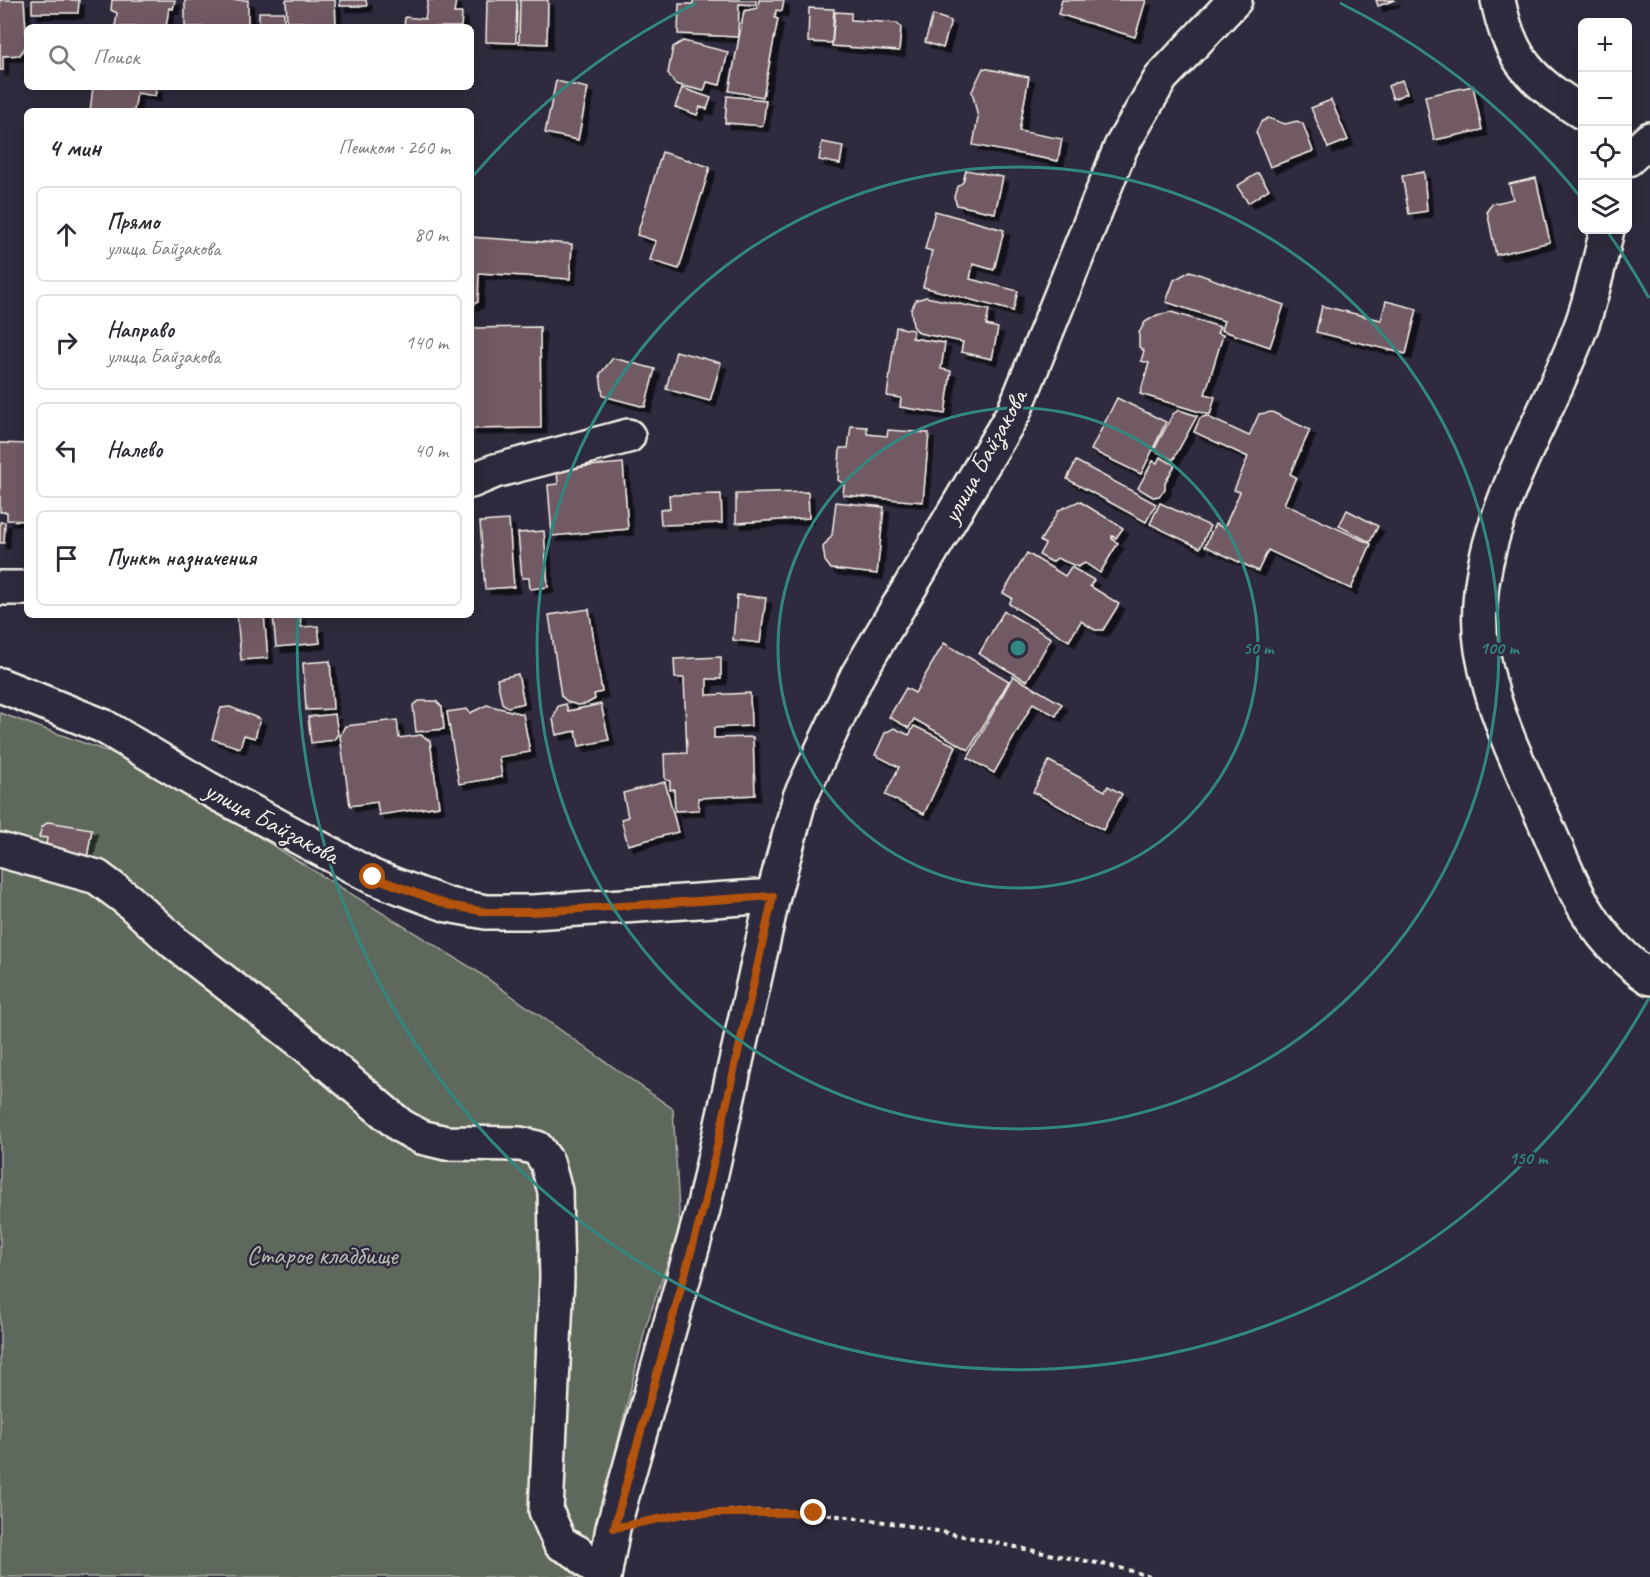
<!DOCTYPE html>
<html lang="ru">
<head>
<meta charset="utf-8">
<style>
  body { margin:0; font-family:Caveat,sans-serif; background:#f2f2f3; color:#2b2b33 }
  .controls { position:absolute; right:18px; top:18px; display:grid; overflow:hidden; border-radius:9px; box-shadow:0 6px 24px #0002 }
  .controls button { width:54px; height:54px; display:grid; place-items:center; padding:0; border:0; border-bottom:2px solid #e1e1e2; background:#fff; color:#2b2b33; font:30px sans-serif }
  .stop { position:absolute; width:18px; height:18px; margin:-14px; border:4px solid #b45309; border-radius:50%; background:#fff }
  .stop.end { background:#b45309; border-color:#fff; box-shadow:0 2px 6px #0008 }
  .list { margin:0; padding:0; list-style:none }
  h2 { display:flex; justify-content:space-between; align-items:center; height:78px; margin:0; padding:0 24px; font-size:26px }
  h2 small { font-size:20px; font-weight:400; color:#7c7c81 }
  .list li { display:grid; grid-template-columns:39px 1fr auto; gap:18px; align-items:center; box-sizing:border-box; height:96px; margin:0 12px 12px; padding:0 12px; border:2px solid #e1e1e2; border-radius:9px }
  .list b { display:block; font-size:22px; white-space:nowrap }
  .list p { margin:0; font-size:20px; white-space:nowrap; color:#7c7c81 }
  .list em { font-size:20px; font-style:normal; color:#7c7c81 }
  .icon { flex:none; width:33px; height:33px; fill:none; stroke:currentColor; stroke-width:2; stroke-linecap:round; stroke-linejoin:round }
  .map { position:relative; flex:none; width:1650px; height:1577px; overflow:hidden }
  .search { position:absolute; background:#fff; box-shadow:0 6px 24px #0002; left:24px; top:24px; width:450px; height:66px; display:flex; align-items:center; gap:15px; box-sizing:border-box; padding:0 21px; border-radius:9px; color:#7c7c81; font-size:22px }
  .panel { position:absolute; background:#fff; box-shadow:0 6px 24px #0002; left:24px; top:108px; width:450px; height:510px; border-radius:9px }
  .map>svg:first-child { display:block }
</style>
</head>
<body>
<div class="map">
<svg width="1650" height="1577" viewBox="0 0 1650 1577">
  <defs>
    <filter id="shadow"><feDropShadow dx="5.5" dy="5.5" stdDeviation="0" flood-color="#0009"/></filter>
  </defs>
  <rect width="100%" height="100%" fill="#2f2a3d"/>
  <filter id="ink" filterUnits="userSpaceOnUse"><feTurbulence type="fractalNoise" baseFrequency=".0167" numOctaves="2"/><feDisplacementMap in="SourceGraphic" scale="12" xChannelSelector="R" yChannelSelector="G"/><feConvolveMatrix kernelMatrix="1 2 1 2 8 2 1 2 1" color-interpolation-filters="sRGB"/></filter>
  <g filter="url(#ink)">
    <!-- green -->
    <path fill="#5e685c" stroke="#a9aca2" stroke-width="1.5" d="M 0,713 L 137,762 L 475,970 L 673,1109 L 680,1227 L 646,1326 L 604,1498 L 591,1577 L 0,1577 Z"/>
    <!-- building -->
    <g fill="#725a65" stroke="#f4f1e8" stroke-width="1.5" filter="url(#shadow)">
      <path d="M 0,0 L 24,0 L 27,44 L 20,55 L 3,56 L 3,70 L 0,70 Z"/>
      <path d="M 32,0 L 79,0 L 78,13 L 32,13 Z"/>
      <path d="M 112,0 L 175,0 L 173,9 L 169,8 L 166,27 L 115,27 L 117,13 L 111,10 Z"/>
      <rect x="185" y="0" width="63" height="27"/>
      <path d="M 335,0 L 336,27 L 306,27 L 305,22 L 287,22 L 286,0 Z"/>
      <path d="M 340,0 L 366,0 L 367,6 L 340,6 Z"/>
      <path d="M 428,0 L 456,0 L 454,13 L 462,13 L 461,27 L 404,27 L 405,17 L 425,19 Z"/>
      <path d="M 487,0 L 517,0 L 516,43 L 486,42 Z"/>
      <path d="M 520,0 L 548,0 L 547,44 L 519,43 Z"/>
      <path d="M 693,0 L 756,0 L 756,5 L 739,4 L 738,37 L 678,34 L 679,4 L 693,4 Z"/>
      <path d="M 759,0 L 784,0 L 782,11 L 776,10 L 775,18 L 778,19 L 763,97 L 729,91 L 744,11 L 758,8 Z"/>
      <path d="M 1062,0 L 1146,0 L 1135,37 L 1058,14 Z"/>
      <path d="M 1376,0 L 1395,0 L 1378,6 Z"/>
      <path d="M 809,8 L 834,9 L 832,43 L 808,42 Z"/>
      <rect x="259" y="12" width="25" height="15"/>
      <path d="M 835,12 L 851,13 L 851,20 L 897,23 L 901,28 L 899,51 L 832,46 Z"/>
      <path d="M 933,15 L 951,21 L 943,48 L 925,42 Z"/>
      <path d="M 683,41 L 728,52 L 720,85 L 707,82 L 704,91 L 675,84 L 668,73 L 673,47 Z"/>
      <path d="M 983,68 L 1029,77 L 1019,131 L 1062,139 L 1058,161 L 973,145 L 978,118 L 972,91 Z"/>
      <path d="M 1402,80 L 1407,93 L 1393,99 L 1388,86 Z"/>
      <path d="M 556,81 L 588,88 L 578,140 L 545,133 Z"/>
      <path d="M 1473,86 L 1482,130 L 1434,140 L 1425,96 Z"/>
      <path d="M 93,87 L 157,87 L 155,96 L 137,93 L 134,111 L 90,111 Z"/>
      <path d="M 682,88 L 711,98 L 707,109 L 700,107 L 697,115 L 675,107 Z"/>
      <path d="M 727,96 L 766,100 L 763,126 L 725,123 Z"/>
      <path d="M 1331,100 L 1348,140 L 1328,148 L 1311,108 Z"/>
      <path d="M 1268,118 L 1285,124 L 1297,121 L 1303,124 L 1313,151 L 1270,167 L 1256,132 L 1261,122 Z"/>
      <path d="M 822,142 L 843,146 L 840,164 L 819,160 Z"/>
      <path d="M 662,152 L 710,167 L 679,269 L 650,260 L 656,241 L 637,235 Z"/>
      <path d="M 966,170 L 1003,177 L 995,213 L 957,205 L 954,197 L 957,187 L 963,182 Z"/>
      <path d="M 1424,172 L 1427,211 L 1409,214 L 1402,176 Z"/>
      <path d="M 1258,173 L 1269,189 L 1248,203 L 1237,186 Z"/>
      <path d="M 1536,178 L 1550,242 L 1496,255 L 1487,211 L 1492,204 L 1513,199 L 1509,184 Z"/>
      <path d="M 935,211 L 1004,230 L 994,270 L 973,264 L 970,279 L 1018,291 L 1013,311 L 923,287 L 932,251 L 925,249 Z"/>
      <path d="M 471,237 L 572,244 L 570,279 L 479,273 L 478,302 L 471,305 Z"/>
      <path d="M 1190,271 L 1284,305 L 1270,347 L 1221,330 L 1224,321 L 1166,302 L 1174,280 Z"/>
      <path d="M 926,297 L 989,310 L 986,325 L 998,328 L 992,359 L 961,352 L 963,342 L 919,333 L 913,326 L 911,309 L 916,300 Z"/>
      <path d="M 1386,301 L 1417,309 L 1406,354 L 1316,332 L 1322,306 L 1381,320 Z"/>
      <path d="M 1171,312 L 1220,327 L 1217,333 L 1223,335 L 1205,394 L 1215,397 L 1210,415 L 1140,394 L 1149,363 L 1141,361 L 1144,351 L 1139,347 L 1139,333 L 1145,322 L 1157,315 Z"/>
      <path d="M 540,327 L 541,428 L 471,429 L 471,328 Z"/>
      <path d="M 896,327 L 913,330 L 912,338 L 945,343 L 941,369 L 951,371 L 945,414 L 900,407 L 901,398 L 887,396 Z"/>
      <path d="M 676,351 L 721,363 L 710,401 L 666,389 Z"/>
      <path d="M 613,358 L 655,369 L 645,407 L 603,396 L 600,374 Z"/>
      <path d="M 1117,398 L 1166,422 L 1141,474 L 1091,450 Z"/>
      <path d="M 1179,410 L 1197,416 L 1173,460 L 1154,450 L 1173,414 Z"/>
      <path d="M 1272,412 L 1310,430 L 1290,474 L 1296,477 L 1284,504 L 1371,544 L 1351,589 L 1268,550 L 1258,571 L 1205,546 L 1215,524 L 1224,528 L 1240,492 L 1234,490 L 1248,457 L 1194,432 L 1200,418 L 1206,416 L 1249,436 L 1259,414 Z"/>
      <path d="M 851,426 L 867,427 L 867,434 L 887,436 L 888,430 L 929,433 L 923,502 L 843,495 L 844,484 L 838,480 L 840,448 L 848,448 Z"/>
      <path d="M 0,443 L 27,444 L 27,521 L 7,520 L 7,512 L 0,512 Z"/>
      <path d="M 1160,457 L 1175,465 L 1165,483 L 1165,490 L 1159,496 L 1153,497 L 1138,488 L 1153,461 L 1157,463 Z"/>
      <path d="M 1076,461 L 1156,504 L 1146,522 L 1067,479 Z"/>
      <path d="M 623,463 L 628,529 L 552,536 L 548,485 L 558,484 L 557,469 Z"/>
      <path d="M 808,492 L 809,518 L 736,523 L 736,494 Z"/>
      <path d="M 721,494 L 722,523 L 661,525 L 660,510 L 670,509 L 669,495 Z"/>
      <path d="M 1079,501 L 1123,528 L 1116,538 L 1112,536 L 1112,539 L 1118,543 L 1100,573 L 1085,563 L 1078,567 L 1057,558 L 1052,562 L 1039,555 L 1045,544 L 1040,541 L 1059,510 Z"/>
      <path d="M 836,502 L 884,507 L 877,574 L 831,569 L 825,561 L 823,547 L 832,535 Z"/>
      <path d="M 1160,503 L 1210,526 L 1200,548 L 1150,524 Z"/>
      <path d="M 1347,510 L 1378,526 L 1370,542 L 1339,526 Z"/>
      <path d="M 509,520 L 514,587 L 485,589 L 480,522 Z"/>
      <path d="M 0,522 L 5,522 L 4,543 L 0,543 Z"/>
      <path d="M 544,531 L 548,587 L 530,589 L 529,578 L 522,578 L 518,533 Z"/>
      <path d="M 1027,553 L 1065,576 L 1071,567 L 1094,580 L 1090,586 L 1119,604 L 1103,630 L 1095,630 L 1081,621 L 1069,641 L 1009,604 L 1012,598 L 1003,593 Z"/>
      <path d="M 737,595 L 766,598 L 760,643 L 733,640 Z"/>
      <path d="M 589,609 L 602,692 L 594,694 L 595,699 L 586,704 L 577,705 L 568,702 L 561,696 L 549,615 Z"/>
      <path d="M 1004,611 L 1051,638 L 1027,681 L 979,654 Z"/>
      <path d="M 237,615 L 264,615 L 268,658 L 241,660 Z"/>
      <path d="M 273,615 L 300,615 L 301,627 L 318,626 L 320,643 L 276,647 Z"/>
      <path d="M 944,643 L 1009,681 L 969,750 L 914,719 L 909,728 L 889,717 L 906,688 L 915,693 Z"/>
      <path d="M 721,657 L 721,679 L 707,679 L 707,695 L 750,693 L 751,726 L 714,728 L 714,738 L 753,737 L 755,795 L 698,798 L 699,810 L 675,811 L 674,789 L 670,790 L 670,781 L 665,779 L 664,754 L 687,753 L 684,678 L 675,678 L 674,659 Z"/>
      <path d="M 330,661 L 333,709 L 306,710 L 303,663 Z"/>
      <path d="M 518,674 L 524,703 L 508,707 L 502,703 L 497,679 Z"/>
      <path d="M 1013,676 L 1062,704 L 1056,716 L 1033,703 L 994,773 L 968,758 Z"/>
      <path d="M 419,701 L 436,701 L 442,707 L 444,729 L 416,732 L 413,705 Z"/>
      <path d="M 566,704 L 568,711 L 601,704 L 609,740 L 579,746 L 576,731 L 556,735 L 553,719 L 558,706 Z"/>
      <path d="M 487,705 L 523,714 L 530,752 L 499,757 L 502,777 L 459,784 L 447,712 L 467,709 L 470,713 Z"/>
      <path d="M 230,707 L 260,719 L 255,738 L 244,735 L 240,748 L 212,739 L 221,708 Z"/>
      <path d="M 335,714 L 338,734 L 334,740 L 311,743 L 308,717 Z"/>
      <path d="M 397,720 L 399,738 L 421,735 L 430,741 L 439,806 L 379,815 L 377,802 L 350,806 L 340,736 L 345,726 Z"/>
      <path d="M 914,726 L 956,746 L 924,814 L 885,795 L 899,767 L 875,755 L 885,733 L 894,728 L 909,735 Z"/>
      <path d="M 1049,761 L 1105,791 L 1108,786 L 1122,794 L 1103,830 L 1033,792 Z"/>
      <path d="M 665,782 L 678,832 L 628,845 L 621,819 L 628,817 L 623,793 Z"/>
      <path d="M 48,822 L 92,829 L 87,858 L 45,851 L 47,838 L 39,837 L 42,827 Z"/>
    </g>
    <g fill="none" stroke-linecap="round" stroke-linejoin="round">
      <defs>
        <g id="minor">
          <path d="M 1498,0 C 1510,61 1532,81 1582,112"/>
          <path d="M 1628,159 L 1650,139"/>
          <path d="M 1607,230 C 1600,260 1593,292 1583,321 C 1547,424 1464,537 1482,650 C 1492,710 1519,765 1544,820 C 1573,885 1588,935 1650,978"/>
          <path d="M 471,481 L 495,471 L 628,436"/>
          <path d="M 0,588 L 27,588"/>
          <path d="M 0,685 L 103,726 L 207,788 L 373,877 L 448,905 L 486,912 L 533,912 L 773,896"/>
          <path d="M 0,850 L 97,877 L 128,900 L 175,943 L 307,1046 L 401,1126 L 421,1137 L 446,1143 L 520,1144 L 537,1148 L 547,1162 L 555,1191 L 557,1278 L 546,1511 L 560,1543 L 577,1552 L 604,1576"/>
          <path d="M 604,1577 L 613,1528 L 703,1209 L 773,896 L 800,797 L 857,676 L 1014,412 L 1121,147 L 1161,78 L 1235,0"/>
        </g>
      </defs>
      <!-- minor casing -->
      <use href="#minor" stroke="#f4f1e8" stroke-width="38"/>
      <!-- path -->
      <path stroke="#f4f1e8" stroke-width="4" stroke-dasharray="4.5 4.5" stroke-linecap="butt" d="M 648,1521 C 777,1495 913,1525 1039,1552 C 1075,1560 1115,1564 1150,1577"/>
      <!-- minor -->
      <use href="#minor" stroke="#2f2a3d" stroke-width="33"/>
    </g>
  </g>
  <g fill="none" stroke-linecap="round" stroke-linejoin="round" filter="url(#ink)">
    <!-- route -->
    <path stroke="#b45309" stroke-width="8" d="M 373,877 L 448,905 L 486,912 L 533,912 L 773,896 L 703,1209 L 614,1528 L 688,1513 L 814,1513"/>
  </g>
  <!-- distance rings -->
  <g fill="none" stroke="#318880" stroke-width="3">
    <circle cx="1018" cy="648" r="240"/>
    <circle cx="1018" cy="648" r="481"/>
    <path d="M1649 998A721 721 0 0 1 298 617M474 175A721 721 0 0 1 696 3M1340 3A721 721 0 0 1 1582 199M1609 234A721 721 0 0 1 1649 298"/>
  </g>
  <g text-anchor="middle" stroke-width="5" stroke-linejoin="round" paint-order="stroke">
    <!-- street labels -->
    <g font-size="26" fill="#f4f1e8" stroke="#2f2a3d">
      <text transform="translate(984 456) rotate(-61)" y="9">улица Байзакова</text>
      <text transform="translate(272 822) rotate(28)" y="9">улица Байзакова</text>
    </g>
    <!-- park labels -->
    <g font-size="26" fill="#b8bab0" stroke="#2f2a3d">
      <text x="322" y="1264">Старое кладбище</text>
    </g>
  </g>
  <circle cx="1018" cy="648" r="9" fill="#318880" stroke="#2f2a3d" stroke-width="3"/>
  <g font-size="18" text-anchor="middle" font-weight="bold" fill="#318880" stroke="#2f2a3d" stroke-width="5" stroke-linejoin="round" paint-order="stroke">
    <text x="1258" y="654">50 m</text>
    <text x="1499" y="654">100 m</text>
    <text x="1528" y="1164">150 m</text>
  </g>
</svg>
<div class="controls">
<button>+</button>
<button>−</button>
<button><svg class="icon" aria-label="locate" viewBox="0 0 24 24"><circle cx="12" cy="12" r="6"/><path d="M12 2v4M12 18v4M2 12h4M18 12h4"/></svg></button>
<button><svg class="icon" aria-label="layers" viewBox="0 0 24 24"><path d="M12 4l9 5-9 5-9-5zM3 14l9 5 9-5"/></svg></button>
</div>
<div class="stop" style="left:373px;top:877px"></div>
<div class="stop end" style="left:814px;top:1513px"></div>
<div class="search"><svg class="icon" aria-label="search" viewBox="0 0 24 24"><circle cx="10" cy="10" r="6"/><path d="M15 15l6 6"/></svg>Поиск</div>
<section class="panel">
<h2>4 мин<small>Пешком · 260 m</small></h2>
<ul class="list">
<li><svg class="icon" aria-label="ahead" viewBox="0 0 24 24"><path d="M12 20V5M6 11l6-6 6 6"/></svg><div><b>Прямо</b><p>улица Байзакова</p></div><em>80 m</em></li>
<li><svg class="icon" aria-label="right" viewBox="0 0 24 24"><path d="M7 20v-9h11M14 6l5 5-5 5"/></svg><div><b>Направо</b><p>улица Байзакова</p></div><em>140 m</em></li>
<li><svg class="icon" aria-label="left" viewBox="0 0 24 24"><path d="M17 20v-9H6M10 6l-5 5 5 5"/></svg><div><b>Налево</b></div><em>40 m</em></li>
<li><svg class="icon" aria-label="arrive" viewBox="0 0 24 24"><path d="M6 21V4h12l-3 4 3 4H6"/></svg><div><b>Пункт назначения</b></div></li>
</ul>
</section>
</div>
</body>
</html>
